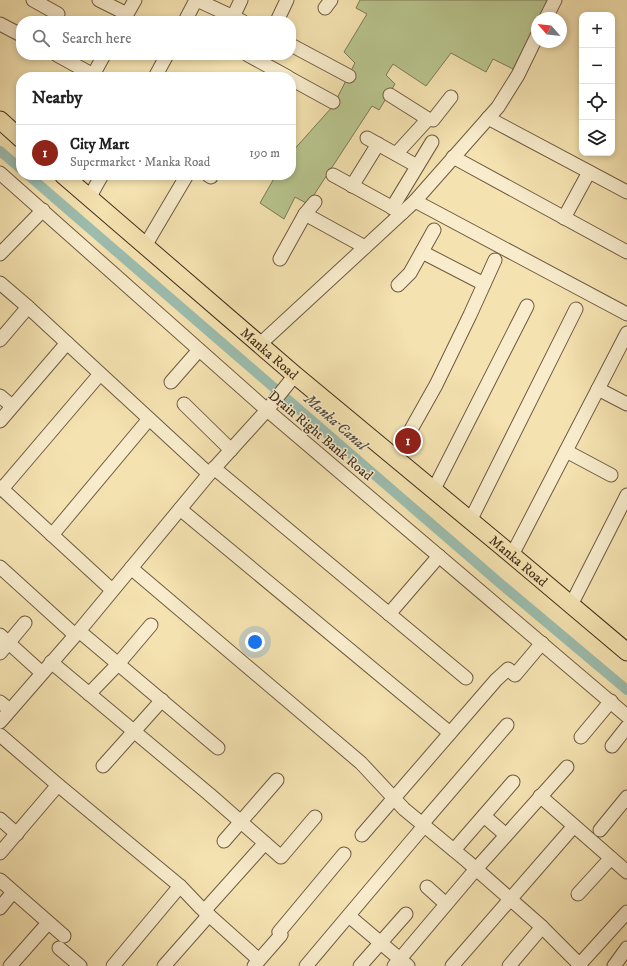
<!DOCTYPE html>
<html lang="en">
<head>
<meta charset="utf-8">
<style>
  body { margin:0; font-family:"IM FELL DW Pica",serif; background:#f6f6f6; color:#222 }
  .controls { position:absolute; right:12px; top:12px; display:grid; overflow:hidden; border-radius:8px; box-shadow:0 2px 6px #0003 }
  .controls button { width:36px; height:36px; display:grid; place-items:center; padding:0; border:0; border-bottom:1px solid #e0e0e0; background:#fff; color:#222; font:20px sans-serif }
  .compass { position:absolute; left:531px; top:12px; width:36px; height:36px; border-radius:50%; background:#fff; box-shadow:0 2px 6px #0003; rotate:297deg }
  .you { position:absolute; left:255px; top:642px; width:14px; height:14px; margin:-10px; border:3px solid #fff; border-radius:50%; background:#1a73e8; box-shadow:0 0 0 6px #1a73e833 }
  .badge { display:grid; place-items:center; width:26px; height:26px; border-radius:50%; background:#8f2418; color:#fff; font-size:13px; font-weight:700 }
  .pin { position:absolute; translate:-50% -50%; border:2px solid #fff; box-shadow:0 1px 4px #0006 }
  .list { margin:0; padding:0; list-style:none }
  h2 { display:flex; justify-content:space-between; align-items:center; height:52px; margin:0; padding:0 16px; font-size:17px }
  h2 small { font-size:13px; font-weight:400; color:#767676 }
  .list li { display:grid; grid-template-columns:26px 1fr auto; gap:12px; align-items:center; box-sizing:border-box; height:56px; padding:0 16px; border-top:1px solid #e0e0e0 }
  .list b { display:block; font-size:15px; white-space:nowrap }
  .list p { margin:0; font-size:13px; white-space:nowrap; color:#767676 }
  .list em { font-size:13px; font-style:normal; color:#767676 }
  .icon { flex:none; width:22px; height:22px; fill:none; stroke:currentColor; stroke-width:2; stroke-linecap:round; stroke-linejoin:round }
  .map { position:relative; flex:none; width:627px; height:966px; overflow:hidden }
  .search { position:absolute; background:#fff; box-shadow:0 2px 6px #0003; left:16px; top:16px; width:280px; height:44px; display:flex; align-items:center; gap:10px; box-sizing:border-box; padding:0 14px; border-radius:16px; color:#767676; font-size:15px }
  .panel { position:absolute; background:#fff; box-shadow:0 2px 6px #0003; left:16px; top:72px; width:280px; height:108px; border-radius:16px }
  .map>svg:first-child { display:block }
</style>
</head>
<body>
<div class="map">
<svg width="627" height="966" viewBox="0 0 627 966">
  <rect width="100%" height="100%" fill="#f4e2b0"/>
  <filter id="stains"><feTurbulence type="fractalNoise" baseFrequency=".005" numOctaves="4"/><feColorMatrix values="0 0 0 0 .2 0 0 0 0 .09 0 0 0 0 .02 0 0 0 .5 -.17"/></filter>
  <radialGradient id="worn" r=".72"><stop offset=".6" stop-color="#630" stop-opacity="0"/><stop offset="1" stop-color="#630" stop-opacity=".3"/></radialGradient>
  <!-- green -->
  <path fill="#b8c48d" stroke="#7c7855" d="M 360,0 L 550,0 L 540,18 L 537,18 L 537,24 L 513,69 L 493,59 L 486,72 L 451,53 L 426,86 L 393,64 L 386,75 L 395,84 L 379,110 L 372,106 L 308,204 L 295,197 L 284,219 L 260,203 L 276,175 L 291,175 L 291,153 L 333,106 L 355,63 L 344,52 L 367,14 L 356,8 Z"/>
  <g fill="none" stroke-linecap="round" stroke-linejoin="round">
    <!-- canal -->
    <g stroke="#9cbdaf" stroke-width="10">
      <path d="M 0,151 L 21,169"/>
      <path d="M 28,175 L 502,585 L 627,690"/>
    </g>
    <defs>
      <g id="minor">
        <path d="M 33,0 L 58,14"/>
        <path d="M 99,0 L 127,14"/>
        <path d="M 197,0 L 242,21"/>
        <path d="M 325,8 L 331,0"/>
        <path d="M 233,17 L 241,0"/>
        <path d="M 546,18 L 555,0"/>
        <path d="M 123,21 L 135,0"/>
        <path d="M 185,21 L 196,0"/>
        <path d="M 277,21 L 287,0"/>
        <path d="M 0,24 L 21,35"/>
        <path d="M 291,45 L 349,76"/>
        <path d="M 57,55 L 97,77"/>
        <path d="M 248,55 L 288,77"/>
        <path d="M 92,77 L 104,55"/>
        <path d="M 155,77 L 167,55"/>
        <path d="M 291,79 L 333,102"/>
        <path d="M 390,95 L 428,119"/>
        <path d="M 488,118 L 627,192"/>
        <path d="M 367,138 L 417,166"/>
        <path d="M 396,154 L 428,119 L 433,120 L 451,97"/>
        <path d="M 453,157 L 627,252"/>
        <path d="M 0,173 L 267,410 L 627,716"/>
        <path d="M 208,175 L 211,177"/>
        <path d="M 333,175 L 402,213"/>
        <path d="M 352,186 L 378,144"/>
        <path d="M 89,198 L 102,175"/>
        <path d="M 415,201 L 627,314"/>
        <path d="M 392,208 L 432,142"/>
        <path d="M 305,214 L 365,247"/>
        <path d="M 564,218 L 589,172"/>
        <path d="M 145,246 L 187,175"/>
        <path d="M 422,252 L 484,284"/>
        <path d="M 0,254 L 43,210"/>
        <path d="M 280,259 L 305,214 L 315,202"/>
        <path d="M 0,283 L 28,307 L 209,474"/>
        <path d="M 398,285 L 410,273 L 434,230"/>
        <path d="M 0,340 L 28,307"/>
        <path d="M 259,345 L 415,201 L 498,107 L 518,75 L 537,36"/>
        <path d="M 171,382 L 199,350"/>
        <path d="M 598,389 L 627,404"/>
        <path d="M 0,396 L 12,406"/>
        <path d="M 184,404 L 231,450"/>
        <path d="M 0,421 L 67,343"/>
        <path d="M 566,451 L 611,475"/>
        <path d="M 395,458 L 436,385 L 470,315 L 495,260"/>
        <path d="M 214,468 L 466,678"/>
        <path d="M 0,487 L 112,590"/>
        <path d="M 2,489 L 100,374"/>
        <path d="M 433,491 L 527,306"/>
        <path d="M 180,509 L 450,733"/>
        <path d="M 470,521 L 576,309"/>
        <path d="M 52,535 L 149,419"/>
        <path d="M 512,555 L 627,333"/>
        <path d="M 0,567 L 75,635"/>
        <path d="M 131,568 L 361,763 L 404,809 L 467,861 L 542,927 L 581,966"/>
        <path d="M 571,605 L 627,495"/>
        <path d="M 389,614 L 439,556"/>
        <path d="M 79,631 L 218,748"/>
        <path d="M 0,635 L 42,673"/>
        <path d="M 0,653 L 25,623"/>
        <path d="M 51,662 L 209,794 L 281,857 L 315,817"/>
        <path d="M 89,694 L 118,664 L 151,625"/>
        <path d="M 0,702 L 10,710"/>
        <path d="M 0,722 L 79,631 L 209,474 L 267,410 L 295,375"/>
        <path d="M 0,735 L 58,785 L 180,886 L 201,908 L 259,960"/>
        <path d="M 581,737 L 611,701"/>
        <path d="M 612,746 L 627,727"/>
        <path d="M 103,766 L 162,700"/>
        <path d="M 540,796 L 627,872"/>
        <path d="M 484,816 L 506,835"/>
        <path d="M 0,819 L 17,834"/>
        <path d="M 422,824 L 507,725"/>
        <path d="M 600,830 L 627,797"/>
        <path d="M 362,835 L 496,680 L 508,669 L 515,675 L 542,643"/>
        <path d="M 224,841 L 277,780"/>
        <path d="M 454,850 L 513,782"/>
        <path d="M 0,853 L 58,785"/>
        <path d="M 0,880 L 64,936"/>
        <path d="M 427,887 L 446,904"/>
        <path d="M 578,894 L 611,858"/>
        <path d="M 0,908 L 13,892"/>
        <path d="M 204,911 L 265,843"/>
        <path d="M 349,916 L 408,966"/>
        <path d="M 59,948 L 80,966"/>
        <path d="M 579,965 L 627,912"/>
        <path d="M 10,966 L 48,923"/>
        <path d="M 113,966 L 180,886"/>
        <path d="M 164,966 L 209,915"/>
        <path d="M 254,966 L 281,935 L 279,932 L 344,854"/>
        <path d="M 306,966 L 424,826"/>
        <path d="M 360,966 L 406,914"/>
        <path d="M 394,966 L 476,869 L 567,767"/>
        <path d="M 452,966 L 574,826"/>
        <path d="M 509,966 L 542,927"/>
        <path d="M 614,966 L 627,948"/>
      </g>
      <g id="major">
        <path d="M 0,120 L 21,139"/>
        <path id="s1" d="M 63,175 L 295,375 L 512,555 L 627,652"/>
      </g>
    </defs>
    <!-- minor casing -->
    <use href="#minor" stroke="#6e5a42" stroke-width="15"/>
    <!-- major casing -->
    <use href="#major" stroke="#412d1d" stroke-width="19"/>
    <!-- minor -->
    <use href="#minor" stroke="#f8eccc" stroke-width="13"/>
    <!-- major -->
    <use href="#major" stroke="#f4e2b0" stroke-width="17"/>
  </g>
  <g text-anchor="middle" stroke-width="3" stroke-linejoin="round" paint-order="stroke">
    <!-- street labels -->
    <g font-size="14" fill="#412d1d" stroke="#f8eccc">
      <text dy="5" stroke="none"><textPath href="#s1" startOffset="273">Manka Road</textPath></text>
      <text transform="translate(321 435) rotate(40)" y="5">Drain Right Bank Road</text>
      <text dy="5" stroke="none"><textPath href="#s1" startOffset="597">Manka Road</textPath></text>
    </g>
    <!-- water labels -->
    <g font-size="15" font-style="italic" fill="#585142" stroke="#f8eccc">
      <text transform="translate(336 422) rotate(41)" y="5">Manka Canal</text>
    </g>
  </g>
  <rect width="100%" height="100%" filter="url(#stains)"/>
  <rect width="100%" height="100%" fill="url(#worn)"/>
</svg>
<div class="controls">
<button>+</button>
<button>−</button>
<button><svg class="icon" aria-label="locate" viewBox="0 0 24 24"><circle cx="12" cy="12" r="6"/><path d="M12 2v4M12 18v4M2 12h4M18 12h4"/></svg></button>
<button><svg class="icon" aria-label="layers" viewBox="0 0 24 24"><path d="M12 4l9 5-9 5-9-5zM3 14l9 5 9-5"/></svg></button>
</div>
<svg class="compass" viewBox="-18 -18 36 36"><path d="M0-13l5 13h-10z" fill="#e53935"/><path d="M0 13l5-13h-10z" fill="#767676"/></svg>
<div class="you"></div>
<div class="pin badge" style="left:408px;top:441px">1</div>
<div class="search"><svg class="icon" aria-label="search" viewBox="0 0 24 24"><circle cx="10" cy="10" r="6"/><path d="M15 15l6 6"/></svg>Search here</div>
<section class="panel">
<h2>Nearby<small></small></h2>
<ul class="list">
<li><span class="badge">1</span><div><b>City Mart</b><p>Supermarket · Manka Road</p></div><em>190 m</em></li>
</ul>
</section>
</div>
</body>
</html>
